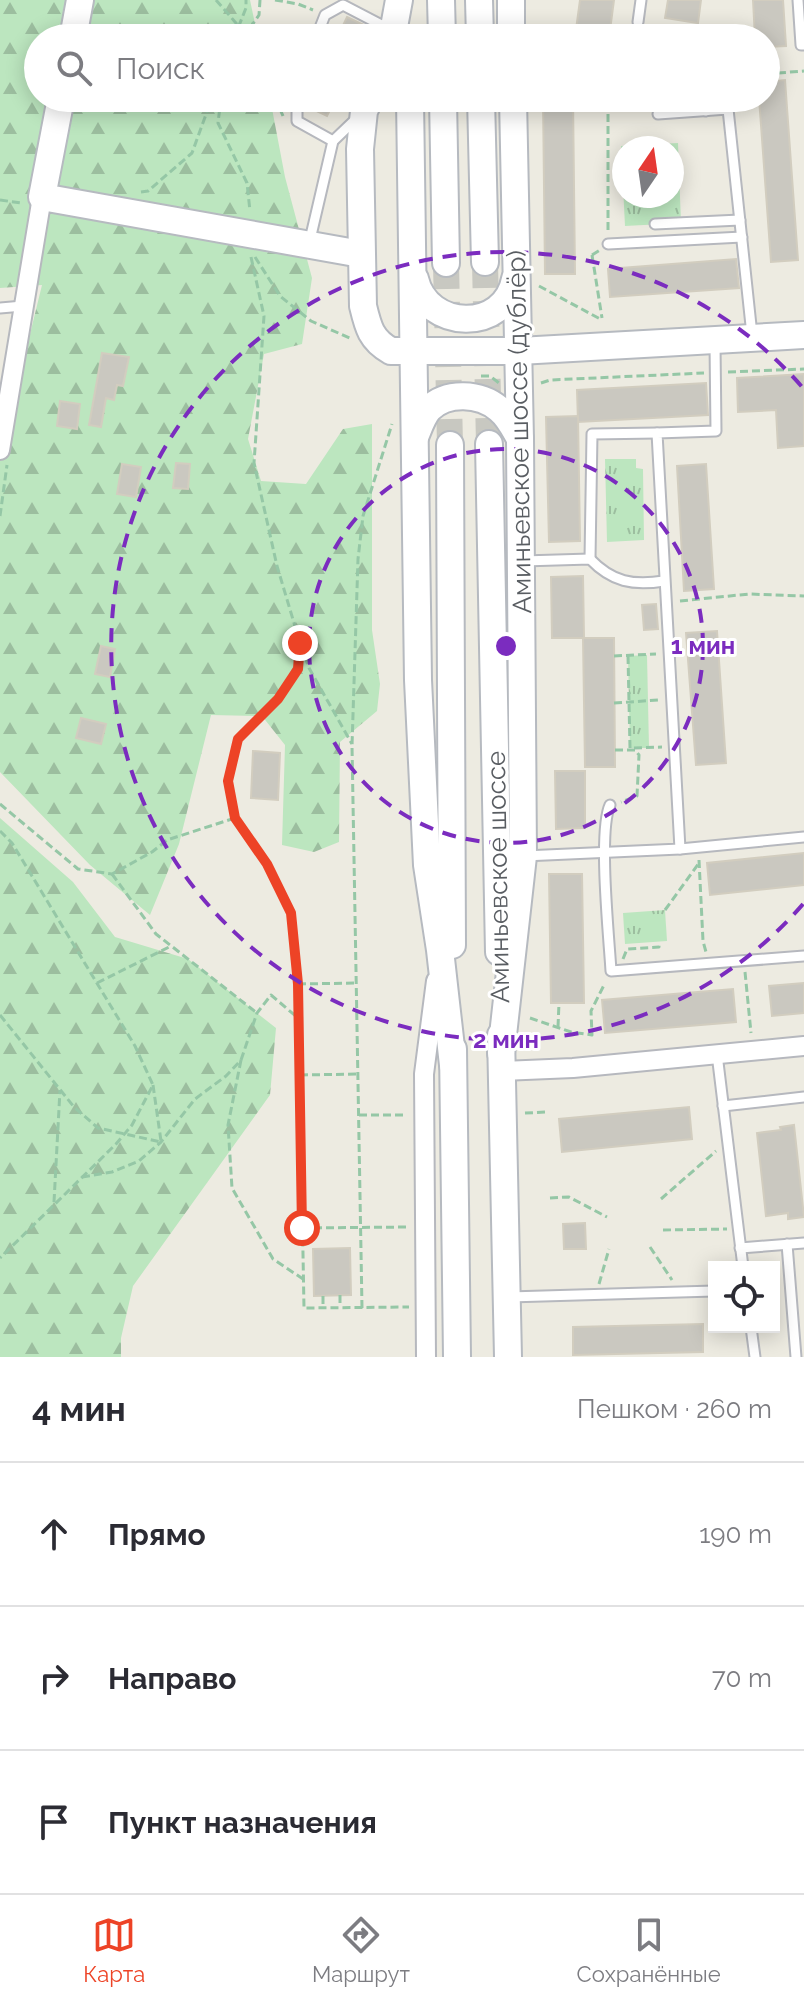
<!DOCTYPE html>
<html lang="ru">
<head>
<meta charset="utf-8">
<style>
  body { margin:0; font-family:Raleway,sans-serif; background:#f2f2f3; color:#2b2b33 }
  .controls { position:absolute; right:24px; bottom:24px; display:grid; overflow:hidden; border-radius:0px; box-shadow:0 4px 20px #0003 }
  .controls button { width:72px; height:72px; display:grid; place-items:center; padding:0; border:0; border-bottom:2px solid #e1e1e2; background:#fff; color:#2b2b33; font:40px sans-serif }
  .compass { position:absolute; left:612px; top:136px; width:72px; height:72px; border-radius:50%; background:#fff; box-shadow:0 4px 20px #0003; rotate:13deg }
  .stop { position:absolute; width:24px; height:24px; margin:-18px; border:6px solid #ed4326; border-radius:50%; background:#fff }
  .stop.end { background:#ed4326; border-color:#fff; box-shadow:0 2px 8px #0008 }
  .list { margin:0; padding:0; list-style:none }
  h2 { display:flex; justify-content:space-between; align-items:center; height:104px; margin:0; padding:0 32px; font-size:34px }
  h2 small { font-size:26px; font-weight:400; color:#7c7c81 }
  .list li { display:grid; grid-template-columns:52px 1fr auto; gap:24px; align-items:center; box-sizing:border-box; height:144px; padding:0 32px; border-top:2px solid #e1e1e2 }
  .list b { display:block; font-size:30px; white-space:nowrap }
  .list em { font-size:26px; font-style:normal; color:#7c7c81 }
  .icon { flex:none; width:44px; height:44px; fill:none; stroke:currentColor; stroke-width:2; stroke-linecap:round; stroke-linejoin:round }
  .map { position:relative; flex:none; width:804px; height:1357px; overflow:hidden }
  .search { position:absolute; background:#fff; box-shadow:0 4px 20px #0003; left:24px; right:24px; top:24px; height:88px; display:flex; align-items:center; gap:20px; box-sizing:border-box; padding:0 28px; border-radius:44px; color:#7c7c81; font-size:30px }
  .sheet { height:536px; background:#fff }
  nav { display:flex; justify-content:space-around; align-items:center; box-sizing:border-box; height:112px; border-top:2px solid #e1e1e2; background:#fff; font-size:22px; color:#7c7c81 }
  nav a { display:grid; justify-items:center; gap:4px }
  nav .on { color:#ed4326 }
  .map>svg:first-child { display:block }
</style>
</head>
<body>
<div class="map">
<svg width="804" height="1357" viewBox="0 0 804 1357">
  <defs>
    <pattern id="forest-firs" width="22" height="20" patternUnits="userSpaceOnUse" patternTransform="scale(2)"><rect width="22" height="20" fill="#bce6bf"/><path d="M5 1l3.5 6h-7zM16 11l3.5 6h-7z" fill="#9cbe9f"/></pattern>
    <pattern id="park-tufts" width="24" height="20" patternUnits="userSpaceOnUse" patternTransform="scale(2)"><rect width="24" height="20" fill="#bce6bf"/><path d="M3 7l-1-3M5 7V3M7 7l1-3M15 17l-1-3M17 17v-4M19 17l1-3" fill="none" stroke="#9cbe9f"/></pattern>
  </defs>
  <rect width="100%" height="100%" fill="#edebe1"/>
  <!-- forest -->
  <g fill="url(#forest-firs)">
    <path d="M 0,0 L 250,0 L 258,38 L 38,38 L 38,98 L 270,98 L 285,177 L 312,278 L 302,344 L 264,354 L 248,439 L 261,481 L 306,484 L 343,429 L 372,424 L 372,630 L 380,684 L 377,711 L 340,742 L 339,842 L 314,852 L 282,845 L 285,745 L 262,716 L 211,715 L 179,844 L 150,915 L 90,865 L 0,772 L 0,412 L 9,420 L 42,285 L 0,288 Z"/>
    <path d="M 0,818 L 73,882 L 115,937 L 188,959 L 276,1028 L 270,1095 L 133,1286 L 121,1338 L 121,1357 L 0,1357 Z"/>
  </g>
  <!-- park -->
  <g fill="url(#park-tufts)" fill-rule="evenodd">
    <path d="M 678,143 L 681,223 L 625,226 L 621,146 ZM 624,148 L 672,148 L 672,196 L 624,196 Z"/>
    <path d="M 605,459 L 636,459 L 636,468 L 643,469 L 644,540 L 607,542 Z"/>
    <path d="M 647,655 L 649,748 L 630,748 L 628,656 Z"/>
    <path d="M 665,910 L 667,941 L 625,944 L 623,913 Z"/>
  </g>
  <!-- building -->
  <g fill="#cac8c0" stroke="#d2cdbf" stroke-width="2">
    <path d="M 580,0 L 614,0 L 609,38 L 575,37 Z"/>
    <path d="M 668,0 L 701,0 L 698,23 L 665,18 Z"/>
    <path d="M 753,0 L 783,0 L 786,46 L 766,47 L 766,38 L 755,38 Z"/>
    <path d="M 347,17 L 370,28 L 365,38 L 337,38 Z"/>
    <path d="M 785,80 L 798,260 L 771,262 L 759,98 L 766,98 L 766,82 Z"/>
    <path d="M 304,98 L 336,98 L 327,116 L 304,105 Z"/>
    <path d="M 543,98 L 573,98 L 575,274 L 545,274 Z"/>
    <path d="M 736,259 L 739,288 L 610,297 L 608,269 Z"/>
    <path d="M 102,353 L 129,357 L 123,386 L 117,385 L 114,400 L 106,398 L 101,427 L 89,425 Z"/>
    <path d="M 804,374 L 804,446 L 778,448 L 776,410 L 738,412 L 737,378 Z"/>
    <path d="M 706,383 L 708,415 L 578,422 L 577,390 Z"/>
    <path d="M 60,401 L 80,404 L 77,429 L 57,426 Z"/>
    <path d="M 578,416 L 580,541 L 549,542 L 546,417 Z"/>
    <path d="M 176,463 L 190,464 L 188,489 L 173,488 Z"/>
    <path d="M 122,464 L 141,467 L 136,497 L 117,494 Z"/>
    <path d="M 706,464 L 714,589 L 684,591 L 677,466 Z"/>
    <path d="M 583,576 L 584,638 L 552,638 L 551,577 Z"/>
    <path d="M 656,604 L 658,629 L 644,630 L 642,605 Z"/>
    <path d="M 717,631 L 726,763 L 696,765 L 686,633 Z"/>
    <path d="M 583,638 L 614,638 L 615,767 L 585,767 Z"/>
    <path d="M 101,646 L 115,649 L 110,677 L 95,674 Z"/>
    <path d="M 81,718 L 106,724 L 101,744 L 76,738 Z"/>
    <path d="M 253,751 L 280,753 L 278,800 L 251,798 Z"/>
    <path d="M 555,771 L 585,771 L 585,828 L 556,829 Z"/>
    <path d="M 804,853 L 804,885 L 710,895 L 707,863 Z"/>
    <path d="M 549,874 L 582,874 L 584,1003 L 551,1003 Z"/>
    <path d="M 804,983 L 804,1013 L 772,1016 L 769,986 Z"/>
    <path d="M 733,989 L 736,1022 L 605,1033 L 602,1000 Z"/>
    <path d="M 689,1107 L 692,1139 L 562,1152 L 559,1119 Z"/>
    <path d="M 794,1125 L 804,1217 L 788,1219 L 788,1213 L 766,1216 L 757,1133 L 781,1130 L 780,1127 Z"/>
    <path d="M 585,1223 L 586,1249 L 564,1249 L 563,1224 Z"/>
    <path d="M 350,1248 L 351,1295 L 314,1296 L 313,1249 Z"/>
    <path d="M 703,1324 L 703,1352 L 573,1355 L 573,1327 Z"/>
  </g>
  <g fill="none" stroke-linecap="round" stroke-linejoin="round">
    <!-- secondary-tunnel -->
    <g stroke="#c8c8c1" stroke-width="26" stroke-dasharray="26 13" stroke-linecap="butt">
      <path d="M 485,262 L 489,444"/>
      <path d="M 446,263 L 450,445"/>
    </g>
    <defs>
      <g id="lane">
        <path d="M 798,0 L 801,45 L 804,45"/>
        <path d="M 638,22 L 641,0"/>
        <path d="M 316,38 L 325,15 L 343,5 L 391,30"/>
        <path d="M 297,98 L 297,121 L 333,141"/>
        <path d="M 705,98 L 706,111"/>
        <path d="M 658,114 L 728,109 L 752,335"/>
        <path d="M 655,224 L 740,220"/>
        <path d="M 309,244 L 333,141 L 356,119"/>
        <path d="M 608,244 L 742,237"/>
        <path d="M 0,308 L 23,306"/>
        <path d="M 590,559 L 592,434 L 657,433"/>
        <path d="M 523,561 L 590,559 C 612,582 633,586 664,581"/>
        <path d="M 610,805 C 598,831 609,937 611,971 L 804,956"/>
        <path d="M 680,849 L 804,837"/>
        <path d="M 524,856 L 680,849 L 657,433 L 716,431 L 715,344"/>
        <path d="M 717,1054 L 743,1267"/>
        <path d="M 723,1106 L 804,1097"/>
        <path d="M 787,1244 L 796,1357"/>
        <path d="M 740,1248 L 804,1243"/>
        <path d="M 509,1297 L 714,1291"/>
        <path d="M 751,1327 L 755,1357"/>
      </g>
      <g id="street">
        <path d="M 0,450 L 42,197"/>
        <path d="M 502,1071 L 573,1068 L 804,1046"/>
        <path d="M 426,1357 L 424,1074 L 436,981"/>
      </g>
      <g id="secondary">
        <path d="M 441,0 L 442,38"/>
        <path d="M 479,0 L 480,38"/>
        <path d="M 511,0 L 511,38"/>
        <path d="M 73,38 L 80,0"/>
        <path d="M 392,38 L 399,0"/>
        <path d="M 61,98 L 42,197 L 361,254"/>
        <path d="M 370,98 L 364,111 L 360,149 L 363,306 C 368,327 371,340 391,351 L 519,351 L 804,335"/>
        <path d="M 410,98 L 418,680 L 427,865 L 440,950 L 453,1065"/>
        <path d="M 443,98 L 446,263"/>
        <path d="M 481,98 L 485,262"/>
        <path d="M 415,279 C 427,331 505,333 515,279"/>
        <path d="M 415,437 C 419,428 422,417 429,409 C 447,391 480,393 499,409 C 509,417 514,428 520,439"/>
        <path d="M 489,444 L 499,952"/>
        <path d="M 450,445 L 452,945"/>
        <path d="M 501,1035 L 508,1357"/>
        <path d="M 453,1049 L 457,1357"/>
        <path d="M 501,1053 L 523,856 L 520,439 L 513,98"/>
      </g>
    </defs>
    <!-- lane casing -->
    <use href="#lane" stroke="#b6b8be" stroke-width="13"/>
    <!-- street casing -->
    <use href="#street" stroke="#b6b8be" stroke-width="22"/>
    <!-- secondary casing -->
    <use href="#secondary" stroke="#b6bac0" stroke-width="30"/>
    <!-- path -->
    <g stroke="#95c7a6" stroke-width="3" stroke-dasharray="8 4" stroke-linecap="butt">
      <path d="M 216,0 L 249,38"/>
      <path d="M 275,0 L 298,4 L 313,10"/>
      <path d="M 234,38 L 246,8 L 246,0"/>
      <path d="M 243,38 L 259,15 L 260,0"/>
      <path d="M 766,74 L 804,71"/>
      <path d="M 221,98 L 218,123 L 247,183 L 250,211"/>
      <path d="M 275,98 L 283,116"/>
      <path d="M 640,98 L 649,106"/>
      <path d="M 141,192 L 148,191 L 192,153 L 212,98"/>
      <path d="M 0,200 L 21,203"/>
      <path d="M 608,230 L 608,98"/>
      <path d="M 592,255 L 600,250"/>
      <path d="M 592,255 L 602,318"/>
      <path d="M 251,257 L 264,316 L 254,463 L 277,566 L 300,643 L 309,668 L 352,744"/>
      <path d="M 255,257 L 280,296 L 311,321 L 352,339"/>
      <path d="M 539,286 L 602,320"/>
      <path d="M 728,372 L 804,369"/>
      <path d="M 481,376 L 490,376 L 499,383"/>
      <path d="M 541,383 L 550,380 L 704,373"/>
      <path d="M 0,516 L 7,465"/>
      <path d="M 680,601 L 749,594 L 804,596"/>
      <path d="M 300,643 L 298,669 L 278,699 L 238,739 L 228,781 L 235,818 L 267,864 L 291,913 L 298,984 L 304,1308 L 409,1307"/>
      <path d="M 614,656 L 656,654"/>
      <path d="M 628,656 L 630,748 L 662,747"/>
      <path d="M 614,703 L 659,700"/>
      <path d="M 615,750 L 635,750 L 639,755 L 637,796 L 621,802"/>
      <path d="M 0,804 L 78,869 L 112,874 L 152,852 L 167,840 L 235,818"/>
      <path d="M 0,831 L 12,843 L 135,1046 L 153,1085 L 132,1125 L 116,1144 L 0,1258"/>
      <path d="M 699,860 L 703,941 L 706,952"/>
      <path d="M 112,874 L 156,934 L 257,1013"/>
      <path d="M 665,910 L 699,863"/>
      <path d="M 623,959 L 627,949 L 659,947 L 659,942"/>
      <path d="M 745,972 L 751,1033"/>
      <path d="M 97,983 L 171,946"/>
      <path d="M 298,984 L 356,983"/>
      <path d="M 0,1015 L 74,1107 L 98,1128 L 161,1142"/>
      <path d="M 530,1018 L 571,1032 L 592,1035 L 591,1011 L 605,983"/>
      <path d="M 558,1027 L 559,1003"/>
      <path d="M 241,1060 L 228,1125 L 232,1188 L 273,1259 L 303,1279"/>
      <path d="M 300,1075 L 358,1074"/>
      <path d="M 153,1085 L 161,1141"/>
      <path d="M 525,1113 L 547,1112"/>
      <path d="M 359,1115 L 406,1115"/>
      <path d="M 82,1177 L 112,1172 L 139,1161 L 161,1142 L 195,1099 L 226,1076 L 241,1060 L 257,1013 L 271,995 L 298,1018"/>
      <path d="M 550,1198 L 569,1197 L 607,1217"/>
      <path d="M 661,1199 L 716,1151"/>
      <path d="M 54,1202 L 60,1090"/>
      <path d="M 302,1228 L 408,1227"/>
      <path d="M 663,1230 L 727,1229"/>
      <path d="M 650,1247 L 672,1280"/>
      <path d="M 599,1284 L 609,1249"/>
      <path d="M 340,1295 L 340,1307"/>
      <path d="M 323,1296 L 323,1308"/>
      <path d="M 362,1308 L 352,746 L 358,559 L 363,516 L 392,424"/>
    </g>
    <!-- lane -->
    <use href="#lane" stroke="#fff" stroke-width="9"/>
    <!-- street -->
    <use href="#street" stroke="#fff" stroke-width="18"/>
    <!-- secondary -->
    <use href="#secondary" stroke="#fff" stroke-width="26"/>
  </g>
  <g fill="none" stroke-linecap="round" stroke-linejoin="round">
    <!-- route -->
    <path stroke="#ed4326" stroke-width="10" d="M 300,643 L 298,669 L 278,699 L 238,739 L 228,781 L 235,818 L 267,864 L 291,913 L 298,984 L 302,1228"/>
  </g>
  <!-- distance rings -->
  <g fill="none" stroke="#7b2cbf" stroke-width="4" stroke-dasharray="14 10">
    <circle cx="506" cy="646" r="197"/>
    <path d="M803 904A394 394 0 1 1 803 388"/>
  </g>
  <g text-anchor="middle" stroke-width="6" stroke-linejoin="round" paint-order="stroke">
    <!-- street labels -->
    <g font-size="26" fill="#595d62" stroke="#fff">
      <text transform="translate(519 432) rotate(-91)" y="9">Аминьевское шоссе (дублёр)</text>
      <text transform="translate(498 877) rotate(-91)" y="9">Аминьевское шоссе</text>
    </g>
  </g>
  <circle cx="506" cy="646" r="12" fill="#7b2cbf" stroke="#fff" stroke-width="4"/>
  <g font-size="24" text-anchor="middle" font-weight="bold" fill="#7b2cbf" stroke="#fff" stroke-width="6" stroke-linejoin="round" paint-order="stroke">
    <text x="703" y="654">1 мин</text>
    <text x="506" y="1048">2 мин</text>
  </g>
</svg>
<div class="controls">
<button><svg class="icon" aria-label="locate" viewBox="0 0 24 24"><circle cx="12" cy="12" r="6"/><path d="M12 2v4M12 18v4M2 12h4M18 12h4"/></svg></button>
</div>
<svg class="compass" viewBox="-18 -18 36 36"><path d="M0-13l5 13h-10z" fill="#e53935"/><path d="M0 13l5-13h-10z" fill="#7c7c81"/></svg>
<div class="stop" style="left:302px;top:1228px"></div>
<div class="stop end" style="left:300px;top:643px"></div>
<div class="search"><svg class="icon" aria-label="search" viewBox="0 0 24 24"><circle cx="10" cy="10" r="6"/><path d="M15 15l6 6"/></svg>Поиск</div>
</div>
<section class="sheet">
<h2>4 мин<small>Пешком · 260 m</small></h2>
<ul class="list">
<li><svg class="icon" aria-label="ahead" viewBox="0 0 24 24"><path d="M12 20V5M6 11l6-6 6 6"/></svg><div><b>Прямо</b></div><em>190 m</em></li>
<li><svg class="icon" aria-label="right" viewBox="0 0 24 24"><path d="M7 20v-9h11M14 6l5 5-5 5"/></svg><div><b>Направо</b></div><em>70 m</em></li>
<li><svg class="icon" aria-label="arrive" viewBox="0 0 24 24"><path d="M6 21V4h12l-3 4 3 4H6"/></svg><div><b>Пункт назначения</b></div></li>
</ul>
</section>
<nav>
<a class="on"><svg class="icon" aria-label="map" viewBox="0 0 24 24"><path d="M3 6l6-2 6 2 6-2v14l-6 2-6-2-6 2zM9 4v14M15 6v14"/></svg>Карта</a>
<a><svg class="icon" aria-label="directions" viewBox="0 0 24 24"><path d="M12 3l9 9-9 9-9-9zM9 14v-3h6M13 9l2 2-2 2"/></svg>Маршрут</a>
<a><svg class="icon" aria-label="saved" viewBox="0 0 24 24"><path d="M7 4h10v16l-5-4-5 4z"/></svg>Сохранённые</a>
</nav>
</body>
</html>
